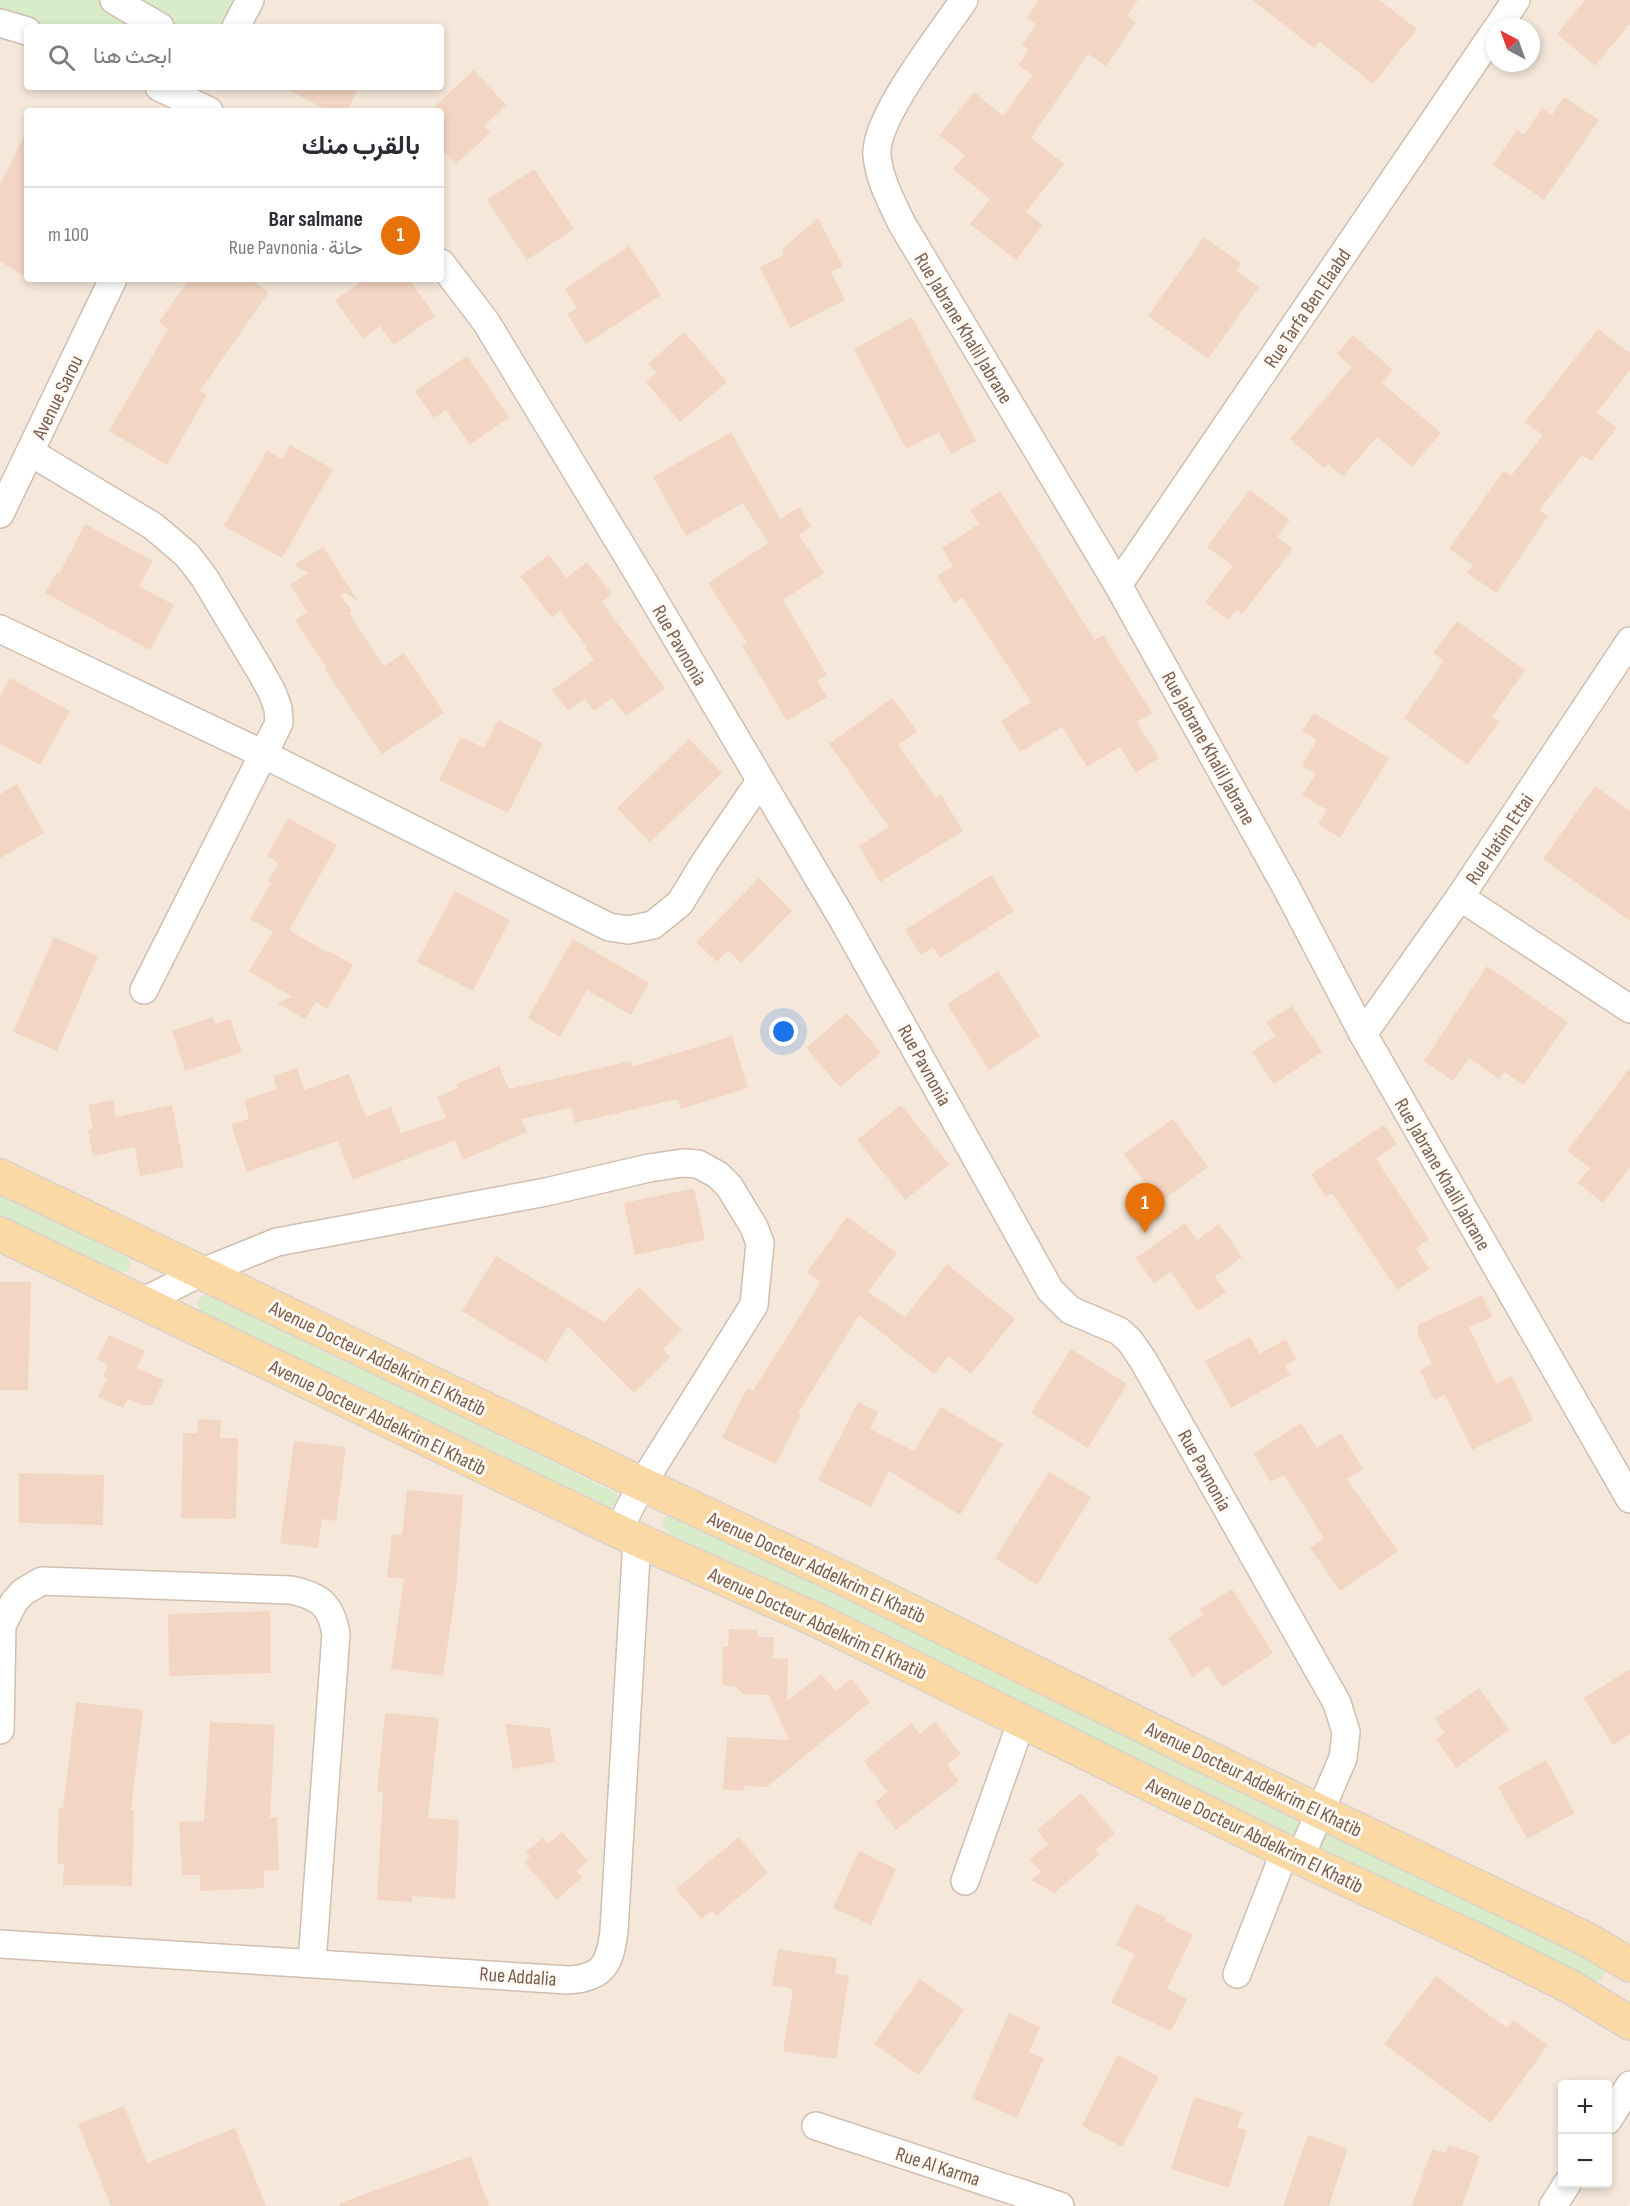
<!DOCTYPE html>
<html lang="ar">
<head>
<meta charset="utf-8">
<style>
  body { margin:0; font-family:"Sofia Sans Condensed",Vazirmatn,sans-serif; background:#f2f2f3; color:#2b2b33; direction:rtl }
  .controls { position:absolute; right:18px; bottom:18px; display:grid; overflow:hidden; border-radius:6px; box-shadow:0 3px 9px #0003 }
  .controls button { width:54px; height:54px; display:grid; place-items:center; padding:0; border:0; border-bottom:2px solid #e1e1e2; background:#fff; color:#2b2b33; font:30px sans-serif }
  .compass { position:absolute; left:1486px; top:18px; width:54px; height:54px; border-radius:50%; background:#fff; box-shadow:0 3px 9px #0003; rotate:319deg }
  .you { position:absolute; left:784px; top:1032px; width:21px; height:21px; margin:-15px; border:4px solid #fff; border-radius:50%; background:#1a73e8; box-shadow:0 0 0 9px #1a73e833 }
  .badge { display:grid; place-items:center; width:39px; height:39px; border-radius:50%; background:#ea580c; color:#fff; font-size:20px; font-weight:700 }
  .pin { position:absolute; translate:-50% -50px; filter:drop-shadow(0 2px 3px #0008) }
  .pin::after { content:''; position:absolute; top:32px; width:21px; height:18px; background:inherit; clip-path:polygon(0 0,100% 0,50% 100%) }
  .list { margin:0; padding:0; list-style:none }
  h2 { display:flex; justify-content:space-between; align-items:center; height:78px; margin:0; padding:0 24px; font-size:26px }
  h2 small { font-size:20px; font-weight:400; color:#7c7c81 }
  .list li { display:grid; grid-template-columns:39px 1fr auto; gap:18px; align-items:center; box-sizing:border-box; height:96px; padding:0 24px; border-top:2px solid #e1e1e2 }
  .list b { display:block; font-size:22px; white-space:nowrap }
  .list p { margin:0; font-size:20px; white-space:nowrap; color:#7c7c81 }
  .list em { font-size:20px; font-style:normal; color:#7c7c81 }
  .icon { flex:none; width:33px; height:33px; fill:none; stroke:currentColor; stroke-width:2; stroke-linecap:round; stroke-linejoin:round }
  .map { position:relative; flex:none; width:1630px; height:2206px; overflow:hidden; direction:ltr }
  .search { position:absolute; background:#fff; box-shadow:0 3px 9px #0003; left:24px; top:24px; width:420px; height:66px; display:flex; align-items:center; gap:15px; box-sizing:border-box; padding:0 21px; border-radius:6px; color:#7c7c81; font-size:22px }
  .panel { position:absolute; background:#fff; box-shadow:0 3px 9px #0003; left:24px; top:108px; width:420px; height:174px; border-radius:6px; direction:rtl }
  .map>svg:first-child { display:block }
</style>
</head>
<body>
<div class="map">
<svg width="1630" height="2206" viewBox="0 0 1630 2206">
  <rect width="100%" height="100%" fill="#fdf6ec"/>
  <!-- residential -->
  <path fill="#f5e8da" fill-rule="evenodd" d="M 0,0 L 1630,0 L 1630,2203 L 1628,2206 L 0,2206 ZM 27,27 L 441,27 L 441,87 L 27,87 ZM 1495,27 L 1531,27 L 1531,63 L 1495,63 ZM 27,111 L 441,111 L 441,279 L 27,279 ZM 1562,2084 L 1608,2084 L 1608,2184 L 1562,2184 Z"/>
  <!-- green -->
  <g fill="#d8ecc9">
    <path d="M 0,0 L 243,0 L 227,27 L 40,27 L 0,12 Z"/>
    <path d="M 0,1195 L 126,1257 L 131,1263 L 128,1271 L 117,1272 L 0,1215 Z"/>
    <path d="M 207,1294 L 616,1493 L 620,1498 L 618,1505 L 610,1508 L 382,1400 L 202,1312 L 197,1304 C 198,1298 201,1296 207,1294 Z"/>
    <path d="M 670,1515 L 1470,1900 L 1599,1965 L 1605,1972 L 1601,1980 L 1592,1981 L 667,1532 L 662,1525 L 665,1517 Z"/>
  </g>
  <!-- building -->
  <g fill="#f3d5c3">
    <path d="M 1039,0 L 1138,0 L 1127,16 L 1136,22 L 1106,66 L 1088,54 L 1031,138 L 1064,164 L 1026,212 L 1043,225 L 1016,260 L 970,224 L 990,199 L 953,169 L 965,155 L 939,135 L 974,92 L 1003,116 L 1033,75 L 1018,65 L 1029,50 L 1022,45 L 1036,24 L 1027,18 Z"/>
    <path d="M 1252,0 L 1379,0 L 1417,29 L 1373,84 L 1319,41 L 1314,48 Z"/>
    <path d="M 1585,0 L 1630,0 L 1630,24 L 1595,66 L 1557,34 Z"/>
    <path d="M 474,70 L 506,105 L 484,126 L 490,133 L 456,164 L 441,148 L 441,111 L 435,106 Z"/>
    <path d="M 282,87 L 359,87 L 347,111 L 329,111 Z"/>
    <path d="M 1564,97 L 1599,120 L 1544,200 L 1493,165 L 1517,130 L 1524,135 L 1542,108 L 1552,115 Z"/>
    <path d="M 27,130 L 27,278 L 0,261 L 0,185 Z"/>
    <path d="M 534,169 L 574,229 L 527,260 L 487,200 Z"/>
    <path d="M 818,218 L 843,266 L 831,272 L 845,300 L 790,328 L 760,267 L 784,255 L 782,249 Z"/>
    <path d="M 1204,237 L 1241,263 L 1236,271 L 1259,287 L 1208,359 L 1148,316 Z"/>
    <path d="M 629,246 L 661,295 L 586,344 L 567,314 L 577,308 L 565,289 Z"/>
    <path d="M 189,279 L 251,279 L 269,292 L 200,391 L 207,395 L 167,465 L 109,431 L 168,329 L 159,322 Z"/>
    <path d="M 365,279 L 409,279 L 435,316 L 394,345 L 380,326 L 363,339 L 335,300 Z"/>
    <path d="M 912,317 L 976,441 L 951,454 L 939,432 L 906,449 L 854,349 Z"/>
    <path d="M 1598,329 L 1630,353 L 1630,370 L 1597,412 L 1617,428 L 1591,461 L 1582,455 L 1539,510 L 1548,516 L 1496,593 L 1467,573 L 1473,565 L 1449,549 L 1504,470 L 1511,476 L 1543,435 L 1525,422 Z"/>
    <path d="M 684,332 L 727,382 L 680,422 L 646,382 L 656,373 L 648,364 Z"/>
    <path d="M 1353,335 L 1393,370 L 1382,383 L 1441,433 L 1412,467 L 1377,437 L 1343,476 L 1328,464 L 1325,469 L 1290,439 L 1352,367 L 1337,354 Z"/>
    <path d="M 467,356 L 509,417 L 470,445 L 446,410 L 434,418 L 415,391 Z"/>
    <path d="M 731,432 L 780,519 L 799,507 L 811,526 L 799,535 L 824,573 L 783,600 L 827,675 L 817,681 L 827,697 L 787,721 L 742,645 L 747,642 L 708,583 L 768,543 L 743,503 L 686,536 L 653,477 Z"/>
    <path d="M 290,445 L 333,469 L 282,558 L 224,526 L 267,451 L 282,459 Z"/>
    <path d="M 1250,490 L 1290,520 L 1277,537 L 1293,549 L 1242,614 L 1237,610 L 1228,620 L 1205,602 L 1233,566 L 1207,547 Z"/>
    <path d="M 1000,491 L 1095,640 L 1103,635 L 1152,713 L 1137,722 L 1159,758 L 1136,773 L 1120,747 L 1087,767 L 1062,727 L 1020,752 L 1001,721 L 1031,702 L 963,598 L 954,603 L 937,576 L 953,566 L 942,548 L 979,524 L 970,510 Z"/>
    <path d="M 85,524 L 153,561 L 139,586 L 174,605 L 150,650 L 45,593 L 57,572 L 59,574 Z"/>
    <path d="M 323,547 L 358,601 L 345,593 L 341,596 L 352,611 L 349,613 L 384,666 L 404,653 L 444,713 L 382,754 L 325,670 L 327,668 L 295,620 L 307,612 L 290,585 L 308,573 L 294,565 Z"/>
    <path d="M 549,555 L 566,578 L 587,562 L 612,594 L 602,602 L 665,688 L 626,716 L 612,698 L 594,711 L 585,699 L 568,711 L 552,690 L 594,660 L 585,648 L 587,647 L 560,611 L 552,618 L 520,576 Z"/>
    <path d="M 1457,621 L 1525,670 L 1492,717 L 1499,722 L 1468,765 L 1404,718 L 1444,661 L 1433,653 Z"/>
    <path d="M 10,678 L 70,711 L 40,765 L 0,744 L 0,697 Z"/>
    <path d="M 892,698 L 917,731 L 898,745 L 936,798 L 941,795 L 963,831 L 880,882 L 859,846 L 889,827 L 829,744 Z"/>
    <path d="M 1314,713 L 1389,758 L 1340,838 L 1318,824 L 1327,810 L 1302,795 L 1316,774 L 1302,766 L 1317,740 L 1302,731 Z"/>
    <path d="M 498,720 L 543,743 L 508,813 L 439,780 L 461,737 L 484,748 Z"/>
    <path d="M 689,739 L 722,773 L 650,842 L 617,808 Z"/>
    <path d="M 17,784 L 44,833 L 0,858 L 0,794 Z"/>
    <path d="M 1595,786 L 1630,812 L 1630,921 L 1543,859 Z"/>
    <path d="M 288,818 L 337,845 L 289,930 L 328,953 L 329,951 L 353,965 L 327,1009 L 316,1002 L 305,1019 L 277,1003 L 292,997 L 249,971 L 273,932 L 250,919 L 271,883 L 268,881 L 279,863 L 267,856 Z"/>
    <path d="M 991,875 L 1014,911 L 940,958 L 933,947 L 921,955 L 905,930 Z"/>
    <path d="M 759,878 L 792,911 L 741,963 L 728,950 L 717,962 L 696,942 Z"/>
    <path d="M 455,891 L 510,920 L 473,991 L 417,962 Z"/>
    <path d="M 54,937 L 98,956 L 57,1051 L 13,1032 Z"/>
    <path d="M 573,939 L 649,983 L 631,1015 L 587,990 L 560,1037 L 528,1018 Z"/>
    <path d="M 1487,966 L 1568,1022 L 1524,1085 L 1504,1072 L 1499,1079 L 1469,1058 L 1453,1081 L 1424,1061 Z"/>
    <path d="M 998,971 L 1040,1036 L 989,1070 L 947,1004 Z"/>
    <path d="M 1292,1006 L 1322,1052 L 1274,1084 L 1252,1052 L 1275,1036 L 1266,1022 Z"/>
    <path d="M 847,1013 L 881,1053 L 840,1087 L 806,1048 Z"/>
    <path d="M 212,1017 L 215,1024 L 230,1019 L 242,1052 L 185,1071 L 172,1031 Z"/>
    <path d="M 732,1036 L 748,1088 L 681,1109 L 678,1099 L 575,1123 L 571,1108 L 521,1119 L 527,1132 L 463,1160 L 455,1140 L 353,1180 L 338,1141 L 247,1172 L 231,1124 L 249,1119 L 244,1100 L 277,1089 L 273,1076 L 297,1068 L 304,1090 L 349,1074 L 366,1117 L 391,1107 L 401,1133 L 446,1118 L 437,1097 L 458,1088 L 456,1084 L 499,1066 L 509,1089 L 631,1061 L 632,1067 Z"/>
    <path d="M 1630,1068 L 1630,1167 L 1603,1203 L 1578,1183 L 1590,1168 L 1567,1151 Z"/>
    <path d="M 113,1100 L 116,1117 L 172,1105 L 184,1167 L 140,1176 L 135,1147 L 93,1156 L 88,1130 L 93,1128 L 88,1105 Z"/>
    <path d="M 901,1105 L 949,1165 L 905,1200 L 857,1140 Z"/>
    <path d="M 1173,1119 L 1208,1167 L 1159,1203 L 1124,1154 Z"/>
    <path d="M 1384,1125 L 1397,1144 L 1376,1159 L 1429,1239 L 1416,1248 L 1429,1269 L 1397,1290 L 1332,1193 L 1326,1197 L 1311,1174 Z"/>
    <path d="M 694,1188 L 705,1240 L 635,1255 L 624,1203 Z"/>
    <path d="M 847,1217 L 897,1253 L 868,1292 L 905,1317 L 947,1264 L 1015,1319 L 971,1374 L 948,1356 L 934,1374 L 859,1315 L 798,1413 L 801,1414 L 776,1464 L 722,1438 L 747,1388 L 753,1391 L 821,1282 L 807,1272 Z"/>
    <path d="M 1185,1223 L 1197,1240 L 1219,1224 L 1242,1257 L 1215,1277 L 1226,1292 L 1198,1311 L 1171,1272 L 1154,1283 L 1136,1258 Z"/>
    <path d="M 496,1256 L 604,1322 L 639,1287 L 682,1330 L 663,1349 L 670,1357 L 634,1393 L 568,1326 L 546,1362 L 462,1311 Z"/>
    <path d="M 0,1282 L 31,1282 L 28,1390 L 0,1390 Z"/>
    <path d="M 1482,1295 L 1492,1317 L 1469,1327 L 1496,1384 L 1512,1376 L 1533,1420 L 1472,1450 L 1445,1395 L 1434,1400 L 1420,1370 L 1432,1364 L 1418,1334 L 1418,1325 Z"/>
    <path d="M 109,1335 L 145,1351 L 137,1368 L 164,1380 L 152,1405 L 143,1405 L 128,1399 L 123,1408 L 98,1397 L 107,1378 L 103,1376 L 108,1365 L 97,1359 Z"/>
    <path d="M 1250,1337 L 1259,1354 L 1286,1339 L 1296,1359 L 1285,1366 L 1290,1375 L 1231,1408 L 1205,1361 Z"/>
    <path d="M 1071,1349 L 1127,1384 L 1088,1448 L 1031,1413 Z"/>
    <path d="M 858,1402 L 878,1412 L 870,1429 L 914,1451 L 941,1407 L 1003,1444 L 960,1515 L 889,1471 L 871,1507 L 818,1480 Z"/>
    <path d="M 198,1419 L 221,1420 L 220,1438 L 238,1438 L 236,1519 L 181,1518 L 183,1433 L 197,1433 Z"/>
    <path d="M 1301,1423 L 1317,1448 L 1341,1433 L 1363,1469 L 1347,1479 L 1398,1551 L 1340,1591 L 1310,1548 L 1324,1538 L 1284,1475 L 1271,1482 L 1253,1454 Z"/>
    <path d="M 294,1441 L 346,1447 L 336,1521 L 322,1519 L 318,1548 L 280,1543 Z"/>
    <path d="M 1049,1472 L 1091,1497 L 1037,1585 L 995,1558 Z"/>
    <path d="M 19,1473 L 104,1475 L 103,1525 L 19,1523 Z"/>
    <path d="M 407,1490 L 463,1495 L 456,1588 L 443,1676 L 391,1669 L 404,1579 L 387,1577 L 392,1534 L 402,1535 Z"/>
    <path d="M 1232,1589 L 1273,1653 L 1222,1687 L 1208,1666 L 1193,1677 L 1168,1638 L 1204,1614 L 1200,1609 Z"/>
    <path d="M 270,1611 L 271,1673 L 169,1676 L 168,1614 Z"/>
    <path d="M 729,1629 L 758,1630 L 758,1637 L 774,1637 L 773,1658 L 788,1659 L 787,1701 L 821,1674 L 836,1691 L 851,1679 L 870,1702 L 767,1787 L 744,1786 L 744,1791 L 723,1789 L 727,1737 L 789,1740 L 769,1695 L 742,1694 L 737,1687 L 722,1685 L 723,1647 L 728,1647 Z"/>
    <path d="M 1630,1669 L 1630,1734 L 1613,1745 L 1584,1698 Z"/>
    <path d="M 1479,1688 L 1509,1730 L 1456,1768 L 1436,1739 L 1445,1733 L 1435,1719 Z"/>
    <path d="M 76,1702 L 143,1710 L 131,1810 L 134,1810 L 132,1886 L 63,1885 L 64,1864 L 57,1864 L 59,1808 L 63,1808 Z"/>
    <path d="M 385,1713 L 439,1718 L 428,1818 L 459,1820 L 455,1899 L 412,1896 L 412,1902 L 377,1900 L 383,1792 L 377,1791 Z"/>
    <path d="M 210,1722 L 275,1725 L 270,1818 L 277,1817 L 279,1870 L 264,1871 L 264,1888 L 200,1891 L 200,1875 L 182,1875 L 179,1822 L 204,1821 Z"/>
    <path d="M 935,1722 L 961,1754 L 947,1765 L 959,1781 L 896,1830 L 875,1802 L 888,1792 L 864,1761 L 911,1723 L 920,1734 Z"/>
    <path d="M 505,1724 L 550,1728 L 555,1762 L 513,1769 Z"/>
    <path d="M 1546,1760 L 1575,1813 L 1527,1839 L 1498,1787 Z"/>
    <path d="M 1081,1793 L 1115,1833 L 1095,1850 L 1099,1855 L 1054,1893 L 1031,1880 L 1041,1872 L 1030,1859 L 1048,1844 L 1037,1830 Z"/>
    <path d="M 562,1832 L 588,1861 L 576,1871 L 582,1877 L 557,1900 L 524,1862 L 530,1857 L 526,1852 L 543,1838 L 548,1844 Z"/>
    <path d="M 739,1837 L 768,1873 L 716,1916 L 712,1910 L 701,1919 L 676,1889 Z"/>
    <path d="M 859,1851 L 896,1869 L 871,1925 L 833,1908 Z"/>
    <path d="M 1136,1904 L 1167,1918 L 1165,1921 L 1193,1935 L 1167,1989 L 1187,1999 L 1171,2031 L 1111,2003 L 1135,1954 L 1116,1945 Z"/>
    <path d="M 778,1949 L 837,1958 L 835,1974 L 849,1976 L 836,2059 L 783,2051 L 793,1989 L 772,1985 Z"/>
    <path d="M 1436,1976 L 1507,2028 L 1513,2020 L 1548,2045 L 1491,2123 L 1384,2044 Z"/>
    <path d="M 920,1979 L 964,2010 L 919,2075 L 874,2044 Z"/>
    <path d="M 1009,2013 L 1040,2027 L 1029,2052 L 1044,2058 L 1017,2118 L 972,2098 Z"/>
    <path d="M 1118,2055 L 1159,2077 L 1122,2147 L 1082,2126 Z"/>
    <path d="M 1194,2097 L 1243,2112 L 1237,2127 L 1247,2130 L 1229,2188 L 1171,2169 Z"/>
    <path d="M 124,2106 L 147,2163 L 235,2128 L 266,2206 L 111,2206 L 78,2124 Z"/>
    <path d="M 1308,2135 L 1348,2149 L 1329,2206 L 1283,2206 Z"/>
    <path d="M 1449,2145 L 1480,2156 L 1462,2206 L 1412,2206 L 1432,2149 L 1446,2153 Z"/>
    <path d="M 471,2156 L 489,2206 L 340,2206 L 340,2203 Z"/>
  </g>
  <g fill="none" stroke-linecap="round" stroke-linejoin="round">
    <defs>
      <g id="minor">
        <path d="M 114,0 L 160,27"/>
        <path d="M 964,0 C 942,33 874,118 877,155 C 879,179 891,201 902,224 L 1118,585 L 1286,887 L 1363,1034 L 1630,1499"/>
        <path d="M 0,23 L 27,31"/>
        <path d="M 236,27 L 250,0"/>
        <path d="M 1498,27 L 1516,0"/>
        <path d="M 159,87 L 209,111"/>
        <path d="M 441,263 L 486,322 L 644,583 L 842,918 L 1050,1290 L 1070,1310 L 1119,1331 L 1130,1341 L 1143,1360 L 1337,1703 L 1346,1732 L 1343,1758 L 1300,1858"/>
        <path d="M 30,452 L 153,526 L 187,555 L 204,577 L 261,672 L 272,692 L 278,708 L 279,723 L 144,990"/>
        <path d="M 0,514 L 113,279"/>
        <path d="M 1118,585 L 1495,31"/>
        <path d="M 0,629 L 263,754 L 609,927 L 628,930 L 653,925 L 680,903 L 705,862 L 760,781"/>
        <path d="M 1460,897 L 1630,1009"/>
        <path d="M 1363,1034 L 1460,897 L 1630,641"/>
        <path d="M 140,1303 L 200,1273 L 277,1242 L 546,1192 L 649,1168 L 683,1163 L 698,1164 L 718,1175 L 729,1186 L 754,1227 L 760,1243 L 754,1305 L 642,1484 L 618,1531"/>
        <path d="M 0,1730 L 2,1625 L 14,1602 L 23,1592 L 42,1581 L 291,1590 C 319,1596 331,1604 336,1634 L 312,1963"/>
        <path d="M 965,1881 L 1022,1720"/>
        <path d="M 0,1944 L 568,1980 C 603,1978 610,1964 614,1931 L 637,1540"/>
        <path d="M 1237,1974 L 1285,1851"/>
        <path d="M 1608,2120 L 1630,2085"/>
        <path d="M 816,2126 L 1060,2206"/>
        <path d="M 1553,2206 L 1567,2184"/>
      </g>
      <g id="major">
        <path d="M 0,1176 L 642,1484 L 851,1582 L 1194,1751 L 1588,1940 L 1630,1965"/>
        <path d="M 0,1234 L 618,1531 L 821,1622 L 1285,1851 L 1468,1936 L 1569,1986 L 1630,2023"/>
      </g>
    </defs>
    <!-- minor casing -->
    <use href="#minor" stroke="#d1beb0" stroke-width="30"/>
    <!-- major casing -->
    <use href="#major" stroke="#dad1cd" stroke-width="36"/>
    <!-- minor -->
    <use href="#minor" stroke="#fff" stroke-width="27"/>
    <!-- major -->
    <use href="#major" stroke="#fbd9a5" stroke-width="33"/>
  </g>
  <g text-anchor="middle" stroke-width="6" stroke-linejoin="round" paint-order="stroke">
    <!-- street labels -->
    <g font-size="20" fill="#7a5c4d" stroke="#fffaf3">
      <text transform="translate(1307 308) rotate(-56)" y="7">Rue Tarfa Ben Elaabd</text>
      <text transform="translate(964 328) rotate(59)" y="7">Rue Jabrane Khalil Jabrane</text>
      <text transform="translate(57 397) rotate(-64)" y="7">Avenue Sarou</text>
      <text transform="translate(680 645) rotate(60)" y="7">Rue Pavnonia</text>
      <text transform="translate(1209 748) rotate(61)" y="7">Rue Jabrane Khalil Jabrane</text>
      <text transform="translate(1499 839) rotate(-56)" y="7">Rue Hatim Ettai</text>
      <text transform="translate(925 1065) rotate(61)" y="7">Rue Pavnonia</text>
      <text transform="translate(1443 1174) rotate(60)" y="7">Rue Jabrane Khalil Jabrane</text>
      <text transform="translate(378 1358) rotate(26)" y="7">Avenue Docteur Addelkrim El Khatib</text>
      <text transform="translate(378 1417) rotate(26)" y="7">Avenue Docteur Abdelkrim El Khatib</text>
      <text transform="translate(1205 1470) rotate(61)" y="7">Rue Pavnonia</text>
      <text transform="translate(817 1567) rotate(25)" y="7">Avenue Docteur Addelkrim El Khatib</text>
      <text transform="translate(818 1623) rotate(25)" y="7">Avenue Docteur Abdelkrim El Khatib</text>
      <text transform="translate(1254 1779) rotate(26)" y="7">Avenue Docteur Addelkrim El Khatib</text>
      <text transform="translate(1255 1835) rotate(26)" y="7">Avenue Docteur Abdelkrim El Khatib</text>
      <text transform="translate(518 1976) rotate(4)" y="7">Rue Addalia</text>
      <text transform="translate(938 2166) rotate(18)" y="7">Rue Al Karma</text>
    </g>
  </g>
</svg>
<div class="controls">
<button>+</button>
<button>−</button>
</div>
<svg class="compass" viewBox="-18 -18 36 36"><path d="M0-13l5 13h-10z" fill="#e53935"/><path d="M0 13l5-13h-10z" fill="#7c7c81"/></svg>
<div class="you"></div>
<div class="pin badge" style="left:1145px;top:1233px;background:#e8710a">1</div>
<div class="search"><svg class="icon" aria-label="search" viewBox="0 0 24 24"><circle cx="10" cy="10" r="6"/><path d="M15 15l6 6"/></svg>ابحث هنا</div>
<section class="panel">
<h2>بالقرب منك<small></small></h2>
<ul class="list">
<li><span class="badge" style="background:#e8710a">1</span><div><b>Bar salmane</b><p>حانة · Rue Pavnonia</p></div><em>100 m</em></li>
</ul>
</section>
</div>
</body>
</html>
